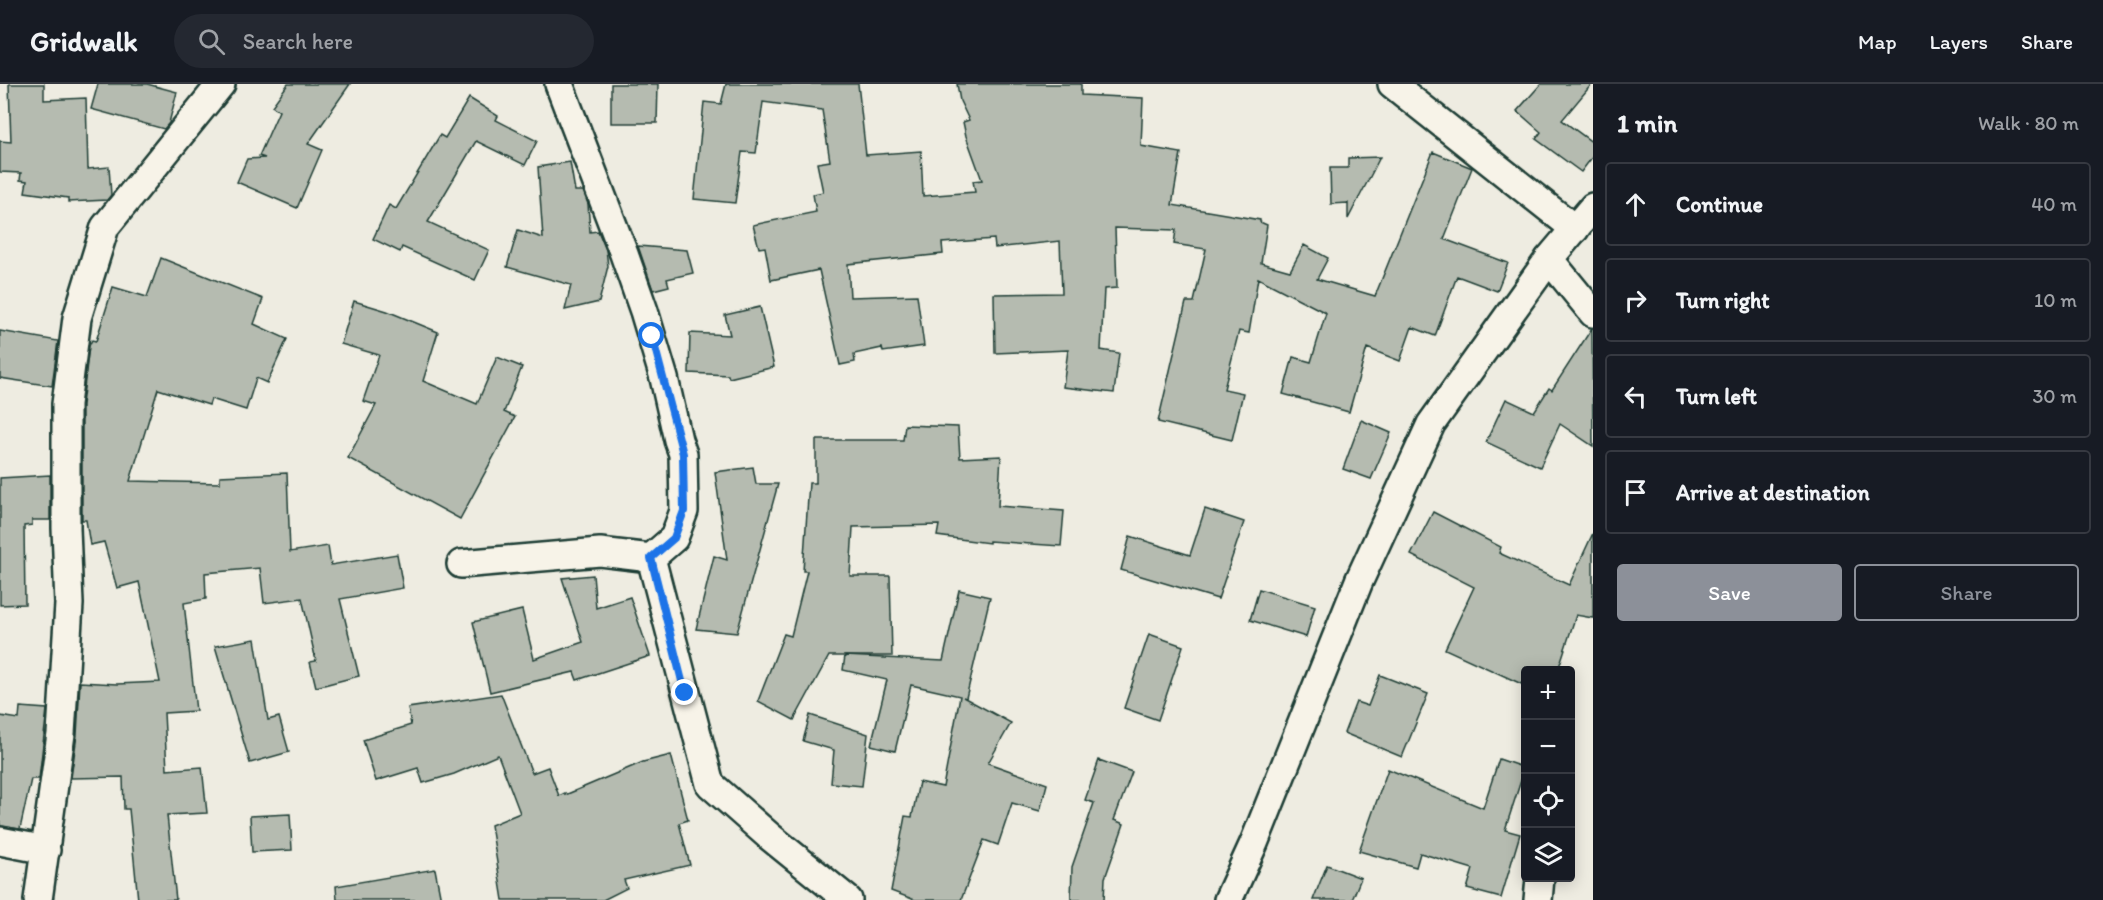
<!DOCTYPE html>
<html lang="en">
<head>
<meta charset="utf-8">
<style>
  body { margin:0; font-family:Itim,sans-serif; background:#242831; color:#f1f3f6 }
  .controls { position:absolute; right:18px; bottom:18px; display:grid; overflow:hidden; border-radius:6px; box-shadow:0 3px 15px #0003 }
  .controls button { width:54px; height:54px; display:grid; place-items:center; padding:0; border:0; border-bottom:2px solid #363941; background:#171b24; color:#f1f3f6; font:30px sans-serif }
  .stop { position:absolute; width:18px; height:18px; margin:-14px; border:4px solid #1a73e8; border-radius:50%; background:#fff }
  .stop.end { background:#1a73e8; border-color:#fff; box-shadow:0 2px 6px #0008 }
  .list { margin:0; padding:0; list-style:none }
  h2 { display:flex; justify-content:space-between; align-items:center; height:78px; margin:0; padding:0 24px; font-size:26px }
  h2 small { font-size:20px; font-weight:400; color:#9ea1a6 }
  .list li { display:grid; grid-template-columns:39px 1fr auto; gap:18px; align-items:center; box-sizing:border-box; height:84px; margin:0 12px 12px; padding:0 12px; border:2px solid #363941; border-radius:6px }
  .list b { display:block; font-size:22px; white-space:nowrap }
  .list em { font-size:20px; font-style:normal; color:#9ea1a6 }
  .actions { display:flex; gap:12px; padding:18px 24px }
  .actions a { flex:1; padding:14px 0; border:2px solid #8c9099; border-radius:6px; text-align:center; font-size:21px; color:#8c9099 }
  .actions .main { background:#8c9099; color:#fff }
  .icon { flex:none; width:33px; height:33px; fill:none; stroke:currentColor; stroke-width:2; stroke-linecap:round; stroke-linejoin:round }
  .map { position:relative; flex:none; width:1593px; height:816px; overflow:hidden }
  header { display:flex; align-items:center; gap:36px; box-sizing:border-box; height:84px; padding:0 30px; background:#171b24; border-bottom:2px solid #363941 }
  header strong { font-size:28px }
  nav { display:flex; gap:33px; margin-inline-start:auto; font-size:21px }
  .search { width:420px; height:54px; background:#242831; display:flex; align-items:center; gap:15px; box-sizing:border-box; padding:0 21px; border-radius:33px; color:#9ea1a6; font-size:22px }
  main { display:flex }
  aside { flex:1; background:#171b24 }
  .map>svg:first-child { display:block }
</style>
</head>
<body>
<header>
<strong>Gridwalk</strong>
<div class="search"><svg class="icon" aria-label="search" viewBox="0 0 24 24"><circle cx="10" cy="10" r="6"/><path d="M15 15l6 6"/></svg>Search here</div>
<nav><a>Map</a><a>Layers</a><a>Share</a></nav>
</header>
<main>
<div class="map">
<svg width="1593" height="816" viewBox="0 0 1593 816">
  <rect width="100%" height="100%" fill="#eeece1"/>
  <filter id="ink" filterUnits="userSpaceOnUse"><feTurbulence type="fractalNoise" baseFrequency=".0167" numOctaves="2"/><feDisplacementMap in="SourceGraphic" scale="12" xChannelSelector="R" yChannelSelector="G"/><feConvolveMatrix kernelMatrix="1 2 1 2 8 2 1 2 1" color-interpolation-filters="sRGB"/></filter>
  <g filter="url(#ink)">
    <!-- building -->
    <g fill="#b5bbb0" stroke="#1f3d34" stroke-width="1.5">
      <path d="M 9,0 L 44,0 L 44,16 L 86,14 L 88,85 L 109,83 L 111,111 L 107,116 L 68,118 L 68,114 L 25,108 L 27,97 L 20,96 L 21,89 L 0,88 L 0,57 L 11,58 Z"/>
      <path d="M 98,0 L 147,0 L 177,8 L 169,39 L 164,45 L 91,25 Z"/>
      <path d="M 288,0 L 350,0 L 308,60 L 322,66 L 297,124 L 237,98 L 247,75 L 265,74 L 259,72 L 279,27 L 272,22 Z"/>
      <path d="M 611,0 L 658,0 L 657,39 L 611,39 Z"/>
      <path d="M 726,0 L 858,0 L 866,71 L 921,67 L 923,112 L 975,108 L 973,97 L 982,96 L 966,52 L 963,38 L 969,36 L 960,17 L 957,0 L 1081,0 L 1081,11 L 1143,14 L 1141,62 L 1181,69 L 1172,121 L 1260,136 L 1260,138 L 1267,141 L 1261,179 L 1290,187 L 1304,161 L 1328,174 L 1317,195 L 1375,212 L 1433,68 L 1472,84 L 1444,155 L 1508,179 L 1497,207 L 1457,192 L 1435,252 L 1412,243 L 1400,277 L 1367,264 L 1349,328 L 1283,310 L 1293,273 L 1311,278 L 1326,229 L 1258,194 L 1249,249 L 1239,247 L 1224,305 L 1243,309 L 1232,356 L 1158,338 L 1186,218 L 1194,218 L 1206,165 L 1174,160 L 1176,146 L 1115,144 L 1117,204 L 1104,205 L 1101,266 L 1119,269 L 1114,309 L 1063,303 L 1068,266 L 995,269 L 994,210 L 1062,209 L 1060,157 L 995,164 L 994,155 L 942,159 L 943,170 L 848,180 L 850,213 L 917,211 L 924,262 L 883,268 L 882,264 L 854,270 L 855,278 L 840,281 L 819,186 L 771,196 L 765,163 L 759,164 L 753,141 L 816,128 L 813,110 L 823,108 L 817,79 L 830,77 L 822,26 L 763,18 L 756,69 L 742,68 L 735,119 L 694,115 L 704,18 L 721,20 Z"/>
      <path d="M 1541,0 L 1592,0 L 1562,36 L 1593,59 L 1593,72 L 1581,88 L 1536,55 L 1541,48 L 1517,27 Z"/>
      <path d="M 469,14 L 498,32 L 496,36 L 537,57 L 525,81 L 476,57 L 428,138 L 489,166 L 475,196 L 402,163 L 400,168 L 373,155 L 389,121 L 396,125 L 440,51 L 445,54 Z"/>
      <path d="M 1380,73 L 1373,87 L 1348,135 L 1348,119 L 1331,120 L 1330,84 L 1348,84 L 1348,74 Z"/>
      <path d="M 570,78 L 575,107 L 583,107 L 588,120 L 590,148 L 598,147 L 606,166 L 608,182 L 599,218 L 565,226 L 571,201 L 507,183 L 518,146 L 543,154 L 538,83 Z"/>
      <path d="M 638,162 L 687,166 L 693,189 L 667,195 L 669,202 L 653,206 Z"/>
      <path d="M 161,174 L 263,215 L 254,240 L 287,255 L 267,299 L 256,294 L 246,326 L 211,315 L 209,321 L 158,305 L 130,397 L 220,399 L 220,392 L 287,389 L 290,468 L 328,462 L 331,481 L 397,470 L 403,504 L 340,515 L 359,592 L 316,603 L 310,578 L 316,577 L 302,514 L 264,519 L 260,484 L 205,489 L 206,515 L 184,519 L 196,627 L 164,629 L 167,686 L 202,683 L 207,729 L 167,731 L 176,816 L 138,816 L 129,725 L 124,725 L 123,693 L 71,694 L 77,651 L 80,598 L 117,600 L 160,598 L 139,498 L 117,504 L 104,458 L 90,461 L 86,436 L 82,436 L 82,321 L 89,262 L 92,256 L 96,257 L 113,203 L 147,213 Z"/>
      <path d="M 354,217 L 387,227 L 438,248 L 423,297 L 477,320 L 497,273 L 522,283 L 504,328 L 515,333 L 460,435 L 348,374 L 376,321 L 363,317 L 379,271 L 341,260 Z"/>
      <path d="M 760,223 L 774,283 L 729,294 L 728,291 L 689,289 L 690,249 L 730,251 L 725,231 Z"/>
      <path d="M 1592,244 L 1593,362 L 1560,340 L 1540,383 L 1486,358 L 1506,315 L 1534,328 L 1549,304 L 1552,306 Z"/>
      <path d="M 0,247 L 58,257 L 52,302 L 0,294 Z"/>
      <path d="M 1361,336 L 1391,349 L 1371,395 L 1343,385 Z"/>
      <path d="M 905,341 L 958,343 L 960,374 L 1001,372 L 998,422 L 1064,427 L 1061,462 L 989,457 L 989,459 L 937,452 L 939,441 L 853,443 L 850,492 L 890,492 L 892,572 L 829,572 L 794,636 L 758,617 L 784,550 L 791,552 L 807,487 L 803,487 L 809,399 L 816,399 L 816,356 L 903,356 Z"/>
      <path d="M 753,383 L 756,400 L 778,400 L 737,549 L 696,545 L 714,472 L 727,476 L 715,388 Z"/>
      <path d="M 50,391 L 50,436 L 32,436 L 32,441 L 24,442 L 25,520 L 0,521 L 0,394 Z"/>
      <path d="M 1205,425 L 1244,438 L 1218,515 L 1121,486 L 1130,452 L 1190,471 Z"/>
      <path d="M 1433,428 L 1501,463 L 1499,469 L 1569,501 L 1593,449 L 1593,534 L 1576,531 L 1558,586 L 1526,586 L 1526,602 L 1445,565 L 1474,503 L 1411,471 Z"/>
      <path d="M 593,491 L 596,524 L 630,513 L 650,572 L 577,596 L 574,588 L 490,608 L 473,538 L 522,526 L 534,575 L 583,558 L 562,494 Z"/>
      <path d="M 1259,505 L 1315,522 L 1306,553 L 1250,536 Z"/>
      <path d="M 959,506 L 990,513 L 966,614 L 963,613 L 1011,639 L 988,679 L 1047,700 L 1040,727 L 1012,719 L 998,761 L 984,756 L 961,816 L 915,816 L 891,807 L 905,732 L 912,733 L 919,698 L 943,703 L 960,612 L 911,601 L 895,667 L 871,661 L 887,596 L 843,586 L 845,572 L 943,577 Z"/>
      <path d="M 1149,550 L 1183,562 L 1158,636 L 1124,624 Z"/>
      <path d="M 255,555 L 268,636 L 279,633 L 289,668 L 250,679 L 215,562 Z"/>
      <path d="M 1380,591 L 1428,610 L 1402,673 L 1344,649 L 1356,618 L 1368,622 Z"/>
      <path d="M 501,610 L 532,689 L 548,683 L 559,712 L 565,709 L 565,711 L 643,678 L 671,671 L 688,736 L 679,739 L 690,781 L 624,796 L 627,804 L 603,816 L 503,816 L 491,741 L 520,729 L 498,671 L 454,690 L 423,699 L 418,684 L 376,697 L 363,656 L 411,641 L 408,624 Z"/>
      <path d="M 20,623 L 47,625 L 39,695 L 31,695 L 20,745 L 0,742 L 0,632 L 19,635 Z"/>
      <path d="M 810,631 L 868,650 L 862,702 L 831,699 L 834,666 L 803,657 Z"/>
      <path d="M 1499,675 L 1525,684 L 1505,746 L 1520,750 L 1501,814 L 1467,805 L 1473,785 L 1420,769 L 1416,783 L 1359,767 L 1388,685 L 1483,724 Z"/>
      <path d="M 1099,676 L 1132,688 L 1114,736 L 1124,740 L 1105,794 L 1104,816 L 1071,816 L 1072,783 L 1094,719 L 1085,716 Z"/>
      <path d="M 290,730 L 292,766 L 252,768 L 250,732 Z"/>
      <path d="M 1327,781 L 1361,794 L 1352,816 L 1313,816 Z"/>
      <path d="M 435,785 L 441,816 L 337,816 L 336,802 Z"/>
    </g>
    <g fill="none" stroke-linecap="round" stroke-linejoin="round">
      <defs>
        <g id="street">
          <path d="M 1392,0 L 1575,145"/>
          <path d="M 1549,175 L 1593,229"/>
          <path d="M 651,474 L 710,700 L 769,752 L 848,816"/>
          <path d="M 461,480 L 600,468 L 651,474 L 674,454 L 684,427 L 683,370 L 678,356 L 664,294 L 644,227 L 624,170 L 559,0"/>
          <path d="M 0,757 L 46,766"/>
          <path d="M 38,816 L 61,650 L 69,520 L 66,444 L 66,320 L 77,234 L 105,143 L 221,0"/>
          <path d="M 1228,816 L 1254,759 L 1359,497 L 1431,340 L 1549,175 L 1593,123"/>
          <path d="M 1538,816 L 1540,794"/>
        </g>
      </defs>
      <!-- street casing -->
      <use href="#street" stroke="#1f3d34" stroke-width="32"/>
      <!-- street -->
      <use href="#street" stroke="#f7f3e8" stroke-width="27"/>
    </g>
  </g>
  <g fill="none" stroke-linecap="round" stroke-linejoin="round" filter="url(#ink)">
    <!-- route -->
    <path stroke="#1a73e8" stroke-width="8" d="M 652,252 L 683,370 L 684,427 L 674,454 L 651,474 L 685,609"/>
  </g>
</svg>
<div class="controls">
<button>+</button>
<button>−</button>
<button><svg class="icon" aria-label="locate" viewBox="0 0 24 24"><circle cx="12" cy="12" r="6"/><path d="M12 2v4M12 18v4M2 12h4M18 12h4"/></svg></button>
<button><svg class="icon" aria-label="layers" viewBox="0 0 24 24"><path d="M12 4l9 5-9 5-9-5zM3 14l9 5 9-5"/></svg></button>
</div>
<div class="stop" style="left:652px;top:252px"></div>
<div class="stop end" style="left:685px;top:609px"></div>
</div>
<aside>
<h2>1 min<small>Walk · 80 m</small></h2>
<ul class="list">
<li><svg class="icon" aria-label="ahead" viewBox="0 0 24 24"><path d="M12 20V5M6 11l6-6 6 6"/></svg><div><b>Continue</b></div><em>40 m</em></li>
<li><svg class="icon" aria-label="right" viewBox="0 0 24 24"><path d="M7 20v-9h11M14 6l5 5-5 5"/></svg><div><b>Turn right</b></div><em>10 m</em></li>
<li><svg class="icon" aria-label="left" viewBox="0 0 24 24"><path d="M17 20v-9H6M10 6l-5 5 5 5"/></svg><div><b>Turn left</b></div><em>30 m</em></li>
<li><svg class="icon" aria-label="arrive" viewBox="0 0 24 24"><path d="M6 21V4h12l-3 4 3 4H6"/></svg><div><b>Arrive at destination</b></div></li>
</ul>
<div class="actions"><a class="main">Save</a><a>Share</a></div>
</aside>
</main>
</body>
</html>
